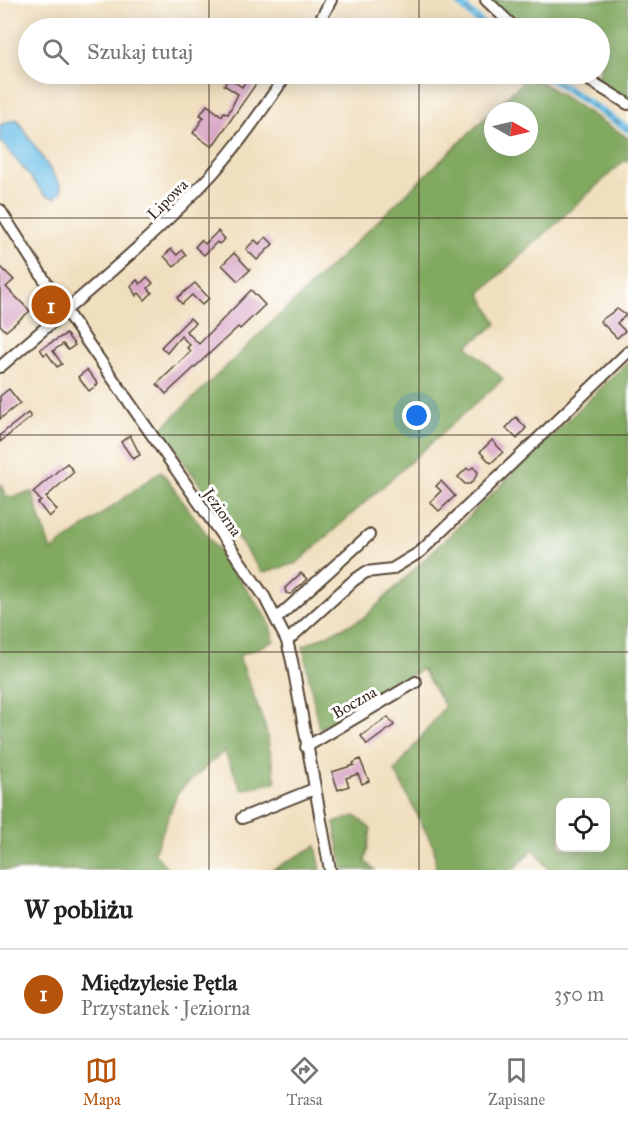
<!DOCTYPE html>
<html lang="pl">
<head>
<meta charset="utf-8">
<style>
  body { margin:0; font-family:"IM FELL Great Primer",serif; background:#f2f2f2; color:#222 }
  .controls { position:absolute; right:18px; bottom:18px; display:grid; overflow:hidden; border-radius:12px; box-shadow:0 3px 15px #0003 }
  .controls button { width:54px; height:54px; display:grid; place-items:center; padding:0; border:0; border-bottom:2px solid #e0e0e0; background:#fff; color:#222; font:30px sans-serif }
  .compass { position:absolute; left:484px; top:102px; width:54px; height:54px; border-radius:50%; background:#fff; box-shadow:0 3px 15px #0003; rotate:98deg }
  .you { position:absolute; left:417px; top:416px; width:21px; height:21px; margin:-15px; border:4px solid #fff; border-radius:50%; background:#1a73e8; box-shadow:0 0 0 9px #1a73e833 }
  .badge { display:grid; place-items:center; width:39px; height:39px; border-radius:50%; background:#b45309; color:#fff; font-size:20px; font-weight:700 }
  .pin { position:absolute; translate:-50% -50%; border:3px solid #fff; box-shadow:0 2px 6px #0006 }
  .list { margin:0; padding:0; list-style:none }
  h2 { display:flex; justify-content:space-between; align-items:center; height:78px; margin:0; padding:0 24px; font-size:26px }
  h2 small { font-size:20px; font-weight:400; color:#767676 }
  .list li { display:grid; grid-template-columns:39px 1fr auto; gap:18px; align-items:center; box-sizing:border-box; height:90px; padding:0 24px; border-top:2px solid #e0e0e0 }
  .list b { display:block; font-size:22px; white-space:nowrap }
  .list p { margin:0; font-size:20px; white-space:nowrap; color:#767676 }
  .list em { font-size:20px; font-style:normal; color:#767676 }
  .icon { flex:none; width:33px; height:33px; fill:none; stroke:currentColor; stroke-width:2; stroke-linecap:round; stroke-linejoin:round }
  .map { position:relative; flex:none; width:628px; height:870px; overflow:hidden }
  .search { position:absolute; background:#fff; box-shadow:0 3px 15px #0003; left:18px; right:18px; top:18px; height:66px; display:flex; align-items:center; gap:15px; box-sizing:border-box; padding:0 21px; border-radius:33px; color:#767676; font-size:22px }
  .sheet { height:168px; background:#fff }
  nav { display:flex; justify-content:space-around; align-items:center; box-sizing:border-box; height:84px; border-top:2px solid #e0e0e0; background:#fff; font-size:16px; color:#767676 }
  nav a { display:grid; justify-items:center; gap:3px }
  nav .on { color:#b45309 }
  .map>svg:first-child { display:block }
</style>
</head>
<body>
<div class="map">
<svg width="628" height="870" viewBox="0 0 628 870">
  <rect width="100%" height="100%" fill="#fff"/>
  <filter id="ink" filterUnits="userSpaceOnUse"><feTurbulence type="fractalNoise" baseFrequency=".0167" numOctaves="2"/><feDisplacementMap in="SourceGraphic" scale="12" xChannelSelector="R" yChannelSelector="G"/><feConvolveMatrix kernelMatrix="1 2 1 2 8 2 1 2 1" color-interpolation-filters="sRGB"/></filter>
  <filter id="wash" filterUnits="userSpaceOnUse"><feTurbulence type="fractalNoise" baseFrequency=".008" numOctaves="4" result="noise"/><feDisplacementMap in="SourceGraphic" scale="24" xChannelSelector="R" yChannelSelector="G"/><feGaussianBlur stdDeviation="1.35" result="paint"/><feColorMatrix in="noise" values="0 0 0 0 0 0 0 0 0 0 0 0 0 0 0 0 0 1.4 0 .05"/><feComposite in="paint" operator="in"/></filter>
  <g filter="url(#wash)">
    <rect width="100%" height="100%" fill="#f0dfbe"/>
    <!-- forest -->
    <g fill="#81a960" stroke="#5e6a3f" stroke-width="1.5" fill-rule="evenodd">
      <path d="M 490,0 L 628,0 L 628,105 L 579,74 L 600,74 L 600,28 L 517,28 Z"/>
      <path d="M 530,75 L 628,138 L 628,161 L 625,160 L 480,293 L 497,324 L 467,346 L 503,379 L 297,563 L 262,573 L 161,429 ZM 493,111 L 529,111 L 529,147 L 493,147 Z"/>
      <path d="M 628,362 L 628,870 L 549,870 L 534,849 L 513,870 L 436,870 L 434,848 L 395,771 L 445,706 L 422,669 L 319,729 L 303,646 L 364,618 ZM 560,802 L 606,802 L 606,848 L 560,848 Z"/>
      <path d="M 161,471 L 268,619 L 274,641 L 239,656 L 265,726 L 276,782 L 242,790 L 224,751 L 178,792 L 154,853 L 169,870 L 0,870 L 0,483 L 7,498 L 32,492 L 51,551 Z"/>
      <path d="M 355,816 L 371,829 L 365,862 L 375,870 L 343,870 L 334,823 Z"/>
      <path d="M 316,846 L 321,870 L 272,870 Z"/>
    </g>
    <!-- water -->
    <path fill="#6bbee7" stroke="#537482" stroke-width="1.5" d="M 17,119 L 61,186 L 61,192 L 55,198 L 45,195 L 0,140 L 0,125 Z"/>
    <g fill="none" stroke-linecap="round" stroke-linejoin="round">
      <!-- canal -->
      <g stroke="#6bbee7" stroke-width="8">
        <path d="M 456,0 L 486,28"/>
        <path d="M 544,74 L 628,129"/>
      </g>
      <!-- ferry -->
      <g stroke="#4c5e64" stroke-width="1.5" stroke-dasharray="8 6" stroke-linecap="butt">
        <path d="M 456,0 L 486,28"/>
        <path d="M 544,74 L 628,129"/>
      </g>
    </g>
    <g id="blocks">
      <!-- building -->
      <g fill="#d9a7c6">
        <path d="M 250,75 L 258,81 L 212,147 L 193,133 L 204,117 L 200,115 L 207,105 L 222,116 L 224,112 L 228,114 L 238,94 L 224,85 L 229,78 L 242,87 Z"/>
        <path d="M 218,231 L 225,239 L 219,244 L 217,242 L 204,255 L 195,247 L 201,240 L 205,244 Z"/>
        <path d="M 266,237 L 273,244 L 257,260 L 246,249 L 255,240 L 259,244 Z"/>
        <path d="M 171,249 L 177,255 L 182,250 L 186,255 L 174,267 L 164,256 Z"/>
        <path d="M 234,253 L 250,270 L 238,281 L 222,265 Z"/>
        <path d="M 0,266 L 14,280 L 6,287 L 30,311 L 6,331 L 0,325 Z"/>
        <path d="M 147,277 L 153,283 L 148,288 L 152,293 L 145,300 L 139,293 L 136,296 L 131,286 L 137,280 L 140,284 Z"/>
        <path d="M 195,283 L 209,298 L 202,305 L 192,295 L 182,304 L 177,298 Z"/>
        <path d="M 251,290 L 265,305 L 240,329 L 238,327 L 166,394 L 157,384 L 191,351 L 187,348 L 190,345 L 181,336 L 167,353 L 161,347 L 190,318 L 195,323 L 186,331 L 199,344 Z"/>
        <path d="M 617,309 L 626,315 L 617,323 L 625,331 L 617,338 L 600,321 Z"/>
        <path d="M 66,334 L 75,345 L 68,350 L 63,344 L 53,351 L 62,364 L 57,367 L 47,353 L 44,355 L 40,349 Z"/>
        <path d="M 87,370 L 98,384 L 89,391 L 78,377 Z"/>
        <path d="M 9,389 L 20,403 L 0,419 L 0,396 Z"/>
        <path d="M 28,413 L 31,417 L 0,442 L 0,435 Z"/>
        <path d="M 516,417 L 526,428 L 517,439 L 506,428 Z"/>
        <path d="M 130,435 L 140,455 L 133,459 L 121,442 Z"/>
        <path d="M 492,440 L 503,452 L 491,463 L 480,452 Z"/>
        <path d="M 67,463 L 74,472 L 46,497 L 57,510 L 49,517 L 38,503 L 41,501 L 33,492 Z"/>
        <path d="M 473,467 L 478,472 L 474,480 L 470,484 L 465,484 L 458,477 L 467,468 L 469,470 Z"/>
        <path d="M 441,481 L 455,496 L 439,511 L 430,502 L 441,491 L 436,486 Z"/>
        <path d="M 301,573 L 307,579 L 291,594 L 286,593 L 285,588 Z"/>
        <path d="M 388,717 L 394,725 L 367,745 L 361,736 Z"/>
        <path d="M 360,759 L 369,781 L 362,784 L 358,774 L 346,778 L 349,786 L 338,790 L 332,772 L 354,765 L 353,763 Z"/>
      </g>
    </g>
  </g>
  <g filter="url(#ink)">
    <use href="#blocks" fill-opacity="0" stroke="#564536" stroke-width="1.5"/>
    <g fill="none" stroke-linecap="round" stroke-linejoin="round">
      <defs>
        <g id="minor">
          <path d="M 486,0 L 515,28"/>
          <path d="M 316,28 L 331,0"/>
          <path d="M 579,74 L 628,104"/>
          <path d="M 0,210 L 49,287 L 264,596 L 287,641 L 292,661 L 330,870"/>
          <path d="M 49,289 L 52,321"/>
          <path d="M 0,367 C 73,303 148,244 213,173 C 241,142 264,107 287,74"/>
          <path d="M 276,619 L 369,535"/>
          <path d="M 287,641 L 353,581 L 366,572 L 392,569 L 420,552 L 628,352"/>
          <path d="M 306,747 L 416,682"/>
          <path d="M 242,818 L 314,789"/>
        </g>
      </defs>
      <!-- minor casing -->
      <use href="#minor" stroke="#564536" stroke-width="14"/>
      <!-- minor -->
      <use href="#minor" stroke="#fff" stroke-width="10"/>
    </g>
  </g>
  <!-- grid -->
  <path fill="none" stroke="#3b2a1e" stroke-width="1.5" stroke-opacity="0.55" d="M 209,0 L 209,28M 419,0 L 419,28M 209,74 L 209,870M 419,74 L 419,870M 0,218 L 628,218M 0,435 L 628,435M 0,652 L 628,652"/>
  <g text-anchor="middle" stroke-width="6" stroke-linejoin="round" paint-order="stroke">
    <!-- street labels -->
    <g font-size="16" fill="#3b2a1e" stroke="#fff">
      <text transform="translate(167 199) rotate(-45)" y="6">Lipowa</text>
      <text transform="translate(223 512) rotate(55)" y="6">Jeziorna</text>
      <text transform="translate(354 702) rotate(-30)" y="6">Boczna</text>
    </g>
  </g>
</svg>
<div class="controls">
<button><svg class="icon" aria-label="locate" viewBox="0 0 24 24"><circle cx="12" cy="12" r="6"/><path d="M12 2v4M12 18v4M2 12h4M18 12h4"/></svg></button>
</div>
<svg class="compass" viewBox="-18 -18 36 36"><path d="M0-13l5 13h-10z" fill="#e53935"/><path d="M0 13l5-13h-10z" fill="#767676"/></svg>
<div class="you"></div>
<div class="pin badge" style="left:51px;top:305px">1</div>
<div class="search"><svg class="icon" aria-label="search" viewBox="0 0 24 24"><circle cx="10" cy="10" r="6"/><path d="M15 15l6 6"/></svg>Szukaj tutaj</div>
</div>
<section class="sheet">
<h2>W pobliżu<small></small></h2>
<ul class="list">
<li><span class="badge">1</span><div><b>Międzylesie Pętla</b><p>Przystanek · Jeziorna</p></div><em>350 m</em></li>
</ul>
</section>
<nav>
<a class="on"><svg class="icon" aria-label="map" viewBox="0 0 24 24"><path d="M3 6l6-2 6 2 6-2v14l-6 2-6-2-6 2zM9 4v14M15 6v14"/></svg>Mapa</a>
<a><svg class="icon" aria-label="directions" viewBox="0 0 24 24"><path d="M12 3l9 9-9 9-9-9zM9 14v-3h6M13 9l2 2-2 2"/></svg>Trasa</a>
<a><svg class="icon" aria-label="saved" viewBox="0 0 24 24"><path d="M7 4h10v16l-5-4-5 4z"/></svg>Zapisane</a>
</nav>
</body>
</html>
